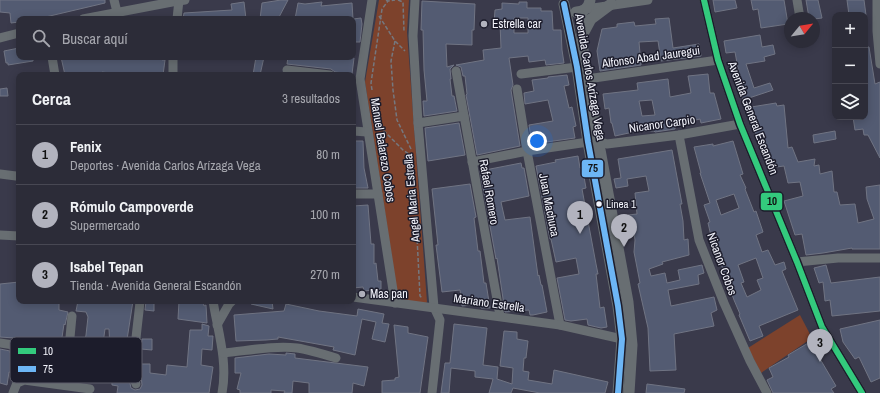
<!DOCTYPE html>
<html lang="es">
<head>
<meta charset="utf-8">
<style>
  body { margin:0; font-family:"Archivo Narrow",sans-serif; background:#383843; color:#f1f3f6 }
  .controls { position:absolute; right:12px; top:12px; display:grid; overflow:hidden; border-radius:8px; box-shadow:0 2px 10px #0003 }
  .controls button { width:36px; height:36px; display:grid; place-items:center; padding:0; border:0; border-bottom:1px solid #484853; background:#2c2c38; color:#f1f3f6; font:20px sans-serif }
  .compass { position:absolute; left:784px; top:12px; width:36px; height:36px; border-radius:50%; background:#2c2c38; box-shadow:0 2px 10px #0003; rotate:60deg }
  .you { position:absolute; left:537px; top:141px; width:14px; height:14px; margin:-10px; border:3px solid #fff; border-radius:50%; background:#1a73e8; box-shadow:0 0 0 6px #1a73e833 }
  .badge { display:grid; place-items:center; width:26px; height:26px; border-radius:50%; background:#b2b3be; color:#111; font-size:13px; font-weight:700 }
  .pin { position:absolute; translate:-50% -33px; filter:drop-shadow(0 1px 2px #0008) }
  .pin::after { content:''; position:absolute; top:21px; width:14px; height:12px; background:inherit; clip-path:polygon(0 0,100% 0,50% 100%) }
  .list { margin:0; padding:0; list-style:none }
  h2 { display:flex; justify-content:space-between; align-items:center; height:52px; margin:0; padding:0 16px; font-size:17px }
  h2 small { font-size:13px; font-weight:400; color:#a6a7ae }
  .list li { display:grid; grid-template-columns:26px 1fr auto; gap:12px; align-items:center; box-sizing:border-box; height:60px; padding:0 16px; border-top:1px solid #484853 }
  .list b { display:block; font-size:15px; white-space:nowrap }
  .list p { margin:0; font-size:13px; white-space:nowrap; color:#a6a7ae }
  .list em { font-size:13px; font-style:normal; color:#a6a7ae }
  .icon { flex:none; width:22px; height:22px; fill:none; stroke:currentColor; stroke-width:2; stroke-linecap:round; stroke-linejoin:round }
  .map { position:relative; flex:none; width:880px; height:393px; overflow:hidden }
  .search { position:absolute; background:#2c2c38; box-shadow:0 2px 10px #0003; left:16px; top:16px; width:340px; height:44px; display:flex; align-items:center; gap:10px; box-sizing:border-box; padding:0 14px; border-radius:8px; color:#a6a7ae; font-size:15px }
  .panel { position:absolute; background:#2c2c38; box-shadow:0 2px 10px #0003; left:16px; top:72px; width:340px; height:232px; border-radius:8px }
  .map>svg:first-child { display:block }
</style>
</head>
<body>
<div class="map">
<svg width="880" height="393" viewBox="0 0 880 393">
  <rect width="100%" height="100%" fill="#3a3a4b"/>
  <!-- green -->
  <g fill="#7d422c">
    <path d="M 379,0 L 409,0 L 407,32 L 427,302 L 426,303 L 403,301 L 398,298 L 365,82 Z"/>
    <path d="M 800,315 L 812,338 L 761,373 L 748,348 Z"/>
  </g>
  <!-- building -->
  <g fill="#535b72" stroke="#707483" fill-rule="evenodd">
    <path d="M 0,0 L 105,0 L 105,3 L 37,19 L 19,19 L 19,22 L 11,23 L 10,13 L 0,12 Z"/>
    <path d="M 281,0 L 288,0 L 278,19 L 260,19 L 262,3 Z"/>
    <path d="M 713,0 L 735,0 L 737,8 L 715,12 Z"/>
    <path d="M 751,0 L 784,0 L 788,24 L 761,28 L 758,9 L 753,10 Z"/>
    <path d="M 806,0 L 818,0 L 822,18 L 814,19 L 814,18 L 809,18 Z"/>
    <path d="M 847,0 L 864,0 L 866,15 L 849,15 Z"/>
    <path d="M 422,1 L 475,4 L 474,30 L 472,30 L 472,45 L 446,44 L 447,67 L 454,65 L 450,69 L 451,79 L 450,79 L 452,96 L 454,96 L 457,111 L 424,116 L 423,101 L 427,101 L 424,70 L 423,30 L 421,30 Z"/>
    <path d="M 244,2 L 246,19 L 183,19 L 184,13 L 232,10 L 231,4 Z"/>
    <path d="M 322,2 L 321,6 L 352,3 L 353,19 L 295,19 L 298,3 L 305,4 Z"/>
    <path d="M 519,2 L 527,2 L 527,8 L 541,8 L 541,11 L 552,11 L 553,30 L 561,30 L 562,50 L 564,63 L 546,65 L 545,60 L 529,62 L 528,56 L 509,58 L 513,85 L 511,90 L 520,146 L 477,155 L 466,95 L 467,94 L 465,76 L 463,76 L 461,67 L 456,65 L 484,60 L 483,50 L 501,48 L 500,23 L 494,23 L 495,10 L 502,9 L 502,3 L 519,4 ZM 514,18 L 528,18 L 528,33 L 514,33 Z"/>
    <path d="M 361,18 L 362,24 L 360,42 L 353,42 L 353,19 Z"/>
    <path d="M 669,18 L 673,48 L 699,44 L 701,56 L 661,61 L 658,41 L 639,42 L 641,65 L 600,71 L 597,51 L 602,29 L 617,27 L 617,24 L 634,22 L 635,26 L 656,24 L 655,19 Z"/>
    <path d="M 760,35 L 762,47 L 773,45 L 775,54 L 764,57 L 765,61 L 746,64 L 754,88 L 770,83 L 773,90 L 743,100 L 735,75 L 739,74 L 735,52 L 726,53 L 724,41 Z"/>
    <path d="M 865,47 L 869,47 L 875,84 L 880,82 L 880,158 L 868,135 L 864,135 L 863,129 L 855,130 L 853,117 L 865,117 Z"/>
    <path d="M 19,48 L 19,57 L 33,57 L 33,61 L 8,65 L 8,63 L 6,63 L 4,51 Z"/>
    <path d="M 61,57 L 162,57 L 162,60 L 165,60 L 163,75 L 125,75 L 102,72 L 102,75 L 65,75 Z"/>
    <path d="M 256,57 L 264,57 L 260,75 L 253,75 Z"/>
    <path d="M 288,57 L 353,57 L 354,58 L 352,74 L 335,72 L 331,69 L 287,64 Z"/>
    <path d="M 708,74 L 710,93 L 714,93 L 721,119 L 701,123 L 700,119 L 675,125 L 675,129 L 655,132 L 654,131 L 638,131 L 615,136 L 612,123 L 611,123 L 609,108 L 605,109 L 603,94 L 638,90 L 637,83 L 668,79 L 670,97 L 691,93 L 688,76 ZM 652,100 L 655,115 L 642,116 L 639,101 Z"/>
    <path d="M 567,75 L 569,85 L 564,86 L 569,108 L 572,107 L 576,126 L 573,127 L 575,138 L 532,144 L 529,125 L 553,121 L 548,100 L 525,104 L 524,93 L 534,91 L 532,80 L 548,78 L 548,77 Z"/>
    <path d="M 7,88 L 8,96 L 0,96 L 0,89 Z"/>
    <path d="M 776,103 L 777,106 L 784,105 L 788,148 L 792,147 L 798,162 L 815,159 L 814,166 L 819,165 L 820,174 L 832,171 L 834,192 L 837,192 L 840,205 L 855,204 L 858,223 L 874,219 L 867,199 L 866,187 L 880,185 L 880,249 L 852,249 L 852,248 L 823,253 L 806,255 L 802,234 L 795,235 L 784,201 L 803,196 L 800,182 L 788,183 L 784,166 L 769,168 L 761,146 L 759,146 L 755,130 L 753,131 L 745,108 Z"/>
    <path d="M 459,123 L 465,155 L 428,161 L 425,128 Z"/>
    <path d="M 835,131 L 836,139 L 814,143 L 813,135 Z"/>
    <path d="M 353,141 L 363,141 L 364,168 L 368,188 L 353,188 Z"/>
    <path d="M 733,141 L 743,174 L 740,175 L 746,188 L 745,189 L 754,212 L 756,211 L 763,232 L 756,235 L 762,252 L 768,250 L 775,265 L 784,262 L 786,269 L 782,271 L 798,310 L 759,326 L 763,336 L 750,341 L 739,315 L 740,314 L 734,300 L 711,236 L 708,223 L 710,222 L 704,205 L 710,203 L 700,173 L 701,173 L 694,147 L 713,144 L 713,146 ZM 734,194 L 739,208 L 721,215 L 716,200 ZM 756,258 L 763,278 L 757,280 L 761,290 L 747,297 L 741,283 L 744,282 L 738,265 Z"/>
    <path d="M 672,150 L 682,204 L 680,204 L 683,221 L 684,240 L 688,239 L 689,255 L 662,262 L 663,264 L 649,269 L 651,276 L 665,273 L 667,283 L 680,280 L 678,270 L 702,265 L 704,273 L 698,275 L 699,284 L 668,290 L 671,306 L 714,297 L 717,310 L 711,313 L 714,326 L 674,334 L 676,370 L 650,371 L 648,328 L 638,284 L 640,283 L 634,252 L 635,240 L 633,228 L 630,228 L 628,215 L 637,214 L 635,193 L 649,191 L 646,176 L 627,179 L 628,186 L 616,188 L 614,179 L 621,178 L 618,159 Z"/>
    <path d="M 578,156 L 580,168 L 584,167 L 586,176 L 584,177 L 586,188 L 582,189 L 596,264 L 598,274 L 596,274 L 600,308 L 604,307 L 607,327 L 601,328 L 588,325 L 587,319 L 571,321 L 565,320 L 557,278 L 579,274 L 576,258 L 556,262 L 551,239 L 550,239 L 536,166 L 556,162 L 555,160 Z"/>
    <path d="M 521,163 L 522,168 L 524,168 L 529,196 L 501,202 L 505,220 L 530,217 L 538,276 L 539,275 L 541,285 L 542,285 L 547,312 L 533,315 L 530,315 L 529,310 L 505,312 L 497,258 L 496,259 L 480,171 Z"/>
    <path d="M 470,184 L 476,217 L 474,218 L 478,251 L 480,251 L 484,283 L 486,283 L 490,308 L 481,308 L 480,304 L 462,306 L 460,290 L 442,292 L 436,245 L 438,245 L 432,189 Z"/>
    <path d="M 368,205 L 371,244 L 374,244 L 374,264 L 376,263 L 378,281 L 381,281 L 381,289 L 364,291 L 363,287 L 353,288 L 353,243 L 355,242 L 354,223 L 353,223 L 353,206 Z"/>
    <path d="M 826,265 L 831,283 L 880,277 L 880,311 L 832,316 L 830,300 L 825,301 L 823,282 L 819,283 L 814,268 Z"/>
    <path d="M 19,282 L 19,302 L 59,301 L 59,310 L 68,312 L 65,325 L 64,324 L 61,344 L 43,342 L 43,340 L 0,337 L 0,284 Z"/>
    <path d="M 78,301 L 133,301 L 126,346 L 129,347 L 129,379 L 131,388 L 135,390 L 140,389 L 142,385 L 140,364 L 150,364 L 150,373 L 166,375 L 167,365 L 187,367 L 190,330 L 202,330 L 202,324 L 209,326 L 208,336 L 213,336 L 212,350 L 202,349 L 201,365 L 213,367 L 209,393 L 117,393 L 118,386 L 112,385 L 109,329 L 105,329 L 98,379 L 83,376 L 82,381 L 72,379 L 72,381 L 9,372 L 7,385 L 0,383 L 0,349 L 10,351 L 10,353 L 31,357 L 68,361 L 68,359 L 80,361 L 83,345 L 84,345 L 86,335 L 88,317 L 86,312 L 76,311 Z"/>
    <path d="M 146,301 L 154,301 L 154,311 L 145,310 Z"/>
    <path d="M 179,301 L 203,301 L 204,306 L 206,305 L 207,323 L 178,319 Z"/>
    <path d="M 252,301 L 272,301 L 273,309 L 251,304 Z"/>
    <path d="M 286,304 L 319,311 L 357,316 L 358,309 L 384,314 L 382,323 L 389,324 L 385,342 L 372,339 L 376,322 L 362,319 L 355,355 L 333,350 L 334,347 L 278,337 L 278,339 L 266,340 L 236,341 L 234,315 L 284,311 Z"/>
    <path d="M 880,320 L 880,378 L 871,382 L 859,357 L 855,359 L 843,342 L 840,329 Z"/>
    <path d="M 454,324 L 487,328 L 483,365 L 498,367 L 497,379 L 512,384 L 513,368 L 500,366 L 504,331 L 517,332 L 517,339 L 528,341 L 526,358 L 524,358 L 523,371 L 529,372 L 528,380 L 552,384 L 554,370 L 608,382 L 605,393 L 540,393 L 513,388 L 511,393 L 489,393 L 493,379 L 475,377 L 475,371 L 451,368 L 449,393 L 441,393 L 445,363 L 450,363 Z"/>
    <path d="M 394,325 L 408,327 L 408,333 L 428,337 L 420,393 L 382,393 L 382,381 L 395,380 L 395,378 L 399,377 Z"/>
    <path d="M 142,339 L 152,339 L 152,350 L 141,349 Z"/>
    <path d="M 810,342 L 836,386 L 831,389 L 834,393 L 773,393 L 767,380 L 773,377 L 769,368 L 789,357 L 788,355 Z"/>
    <path d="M 286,353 L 295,354 L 295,358 L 368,367 L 364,386 L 353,383 L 352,393 L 309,393 L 309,383 L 293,381 L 292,393 L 284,393 L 285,391 L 271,390 L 271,393 L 240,393 L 240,390 L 237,389 L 241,373 L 235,373 L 235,358 L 269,354 L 286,355 Z"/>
    <path d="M 647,384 L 685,389 L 684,393 L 646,393 Z"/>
  </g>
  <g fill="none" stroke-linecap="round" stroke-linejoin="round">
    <!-- path -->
    <g stroke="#75787f" stroke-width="1.5" stroke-dasharray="4 2" stroke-linecap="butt">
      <path d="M 386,0 L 388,1 L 395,0"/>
      <path d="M 398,0 L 403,2 L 404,31"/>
      <path d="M 379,16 L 395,41 L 405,51"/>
      <path d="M 395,41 L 391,61 L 393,90 L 397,120 L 411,149"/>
      <path d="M 372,90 L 371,83 L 382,9 L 388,1"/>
      <path d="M 375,122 L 403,150 L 412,156"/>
      <path d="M 415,198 L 420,296 L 422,298"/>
    </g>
    <!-- minor -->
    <g stroke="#686e72" stroke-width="9">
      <path d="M 114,0 L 117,12"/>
      <path d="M 372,0 L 360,79 L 395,303"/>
      <path d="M 415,0 L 413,36 L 418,123 L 434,307 L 440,320 L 432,393"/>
      <path d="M 704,0 L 718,60 L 740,124 L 797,262 L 822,327 L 862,393"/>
      <path d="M 797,0 L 800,18"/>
      <path d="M 877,0 L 877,31 L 880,64"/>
      <path d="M 586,9 L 648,0"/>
      <path d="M 83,19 L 172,2 L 185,0"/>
      <path d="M 177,19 L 179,0"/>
      <path d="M 0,38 L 19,33"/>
      <path d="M 52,57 L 55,75"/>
      <path d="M 287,70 L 330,75"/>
      <path d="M 456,71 L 500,316"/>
      <path d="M 521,74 L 577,67"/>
      <path d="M 173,75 L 173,57"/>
      <path d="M 587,79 L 718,60"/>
      <path d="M 517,89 L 527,151 L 560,325"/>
      <path d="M 418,123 L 464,116"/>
      <path d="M 353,131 L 367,132"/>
      <path d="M 679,135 L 699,240 L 724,303 L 750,361 L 767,393"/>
      <path d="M 472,162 L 527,151 L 588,142 L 598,141 L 607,144 L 679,135 L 740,124"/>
      <path d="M 0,174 L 16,176"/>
      <path d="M 353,194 L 378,194"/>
      <path d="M 0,235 L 19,236"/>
      <path d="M 797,262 L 838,258 L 880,258"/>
      <path d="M 353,297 L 560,325 L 622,339"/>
      <path d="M 213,301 C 218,332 228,362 222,393"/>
      <path d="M 217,325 L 229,304 L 232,301"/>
      <path d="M 0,343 L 65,353 L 69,348 L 72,316"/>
      <path d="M 223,353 C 246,351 274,345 297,348 C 310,350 323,354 336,358"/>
      <path d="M 136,384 C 130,372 139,317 140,301"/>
      <path d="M 13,393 L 17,383 L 24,380 L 90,389"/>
    </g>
    <!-- tertiary -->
    <g stroke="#686e72" stroke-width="11">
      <path d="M 564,4 L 577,67 L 588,142 L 618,306 L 622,339 L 618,393"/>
      <path d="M 582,11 L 582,43 L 587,79 L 628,302 L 632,345 L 629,393"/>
      <path d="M 576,12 C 583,12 589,8 590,0"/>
      <path d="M 583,34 L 591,19 L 611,4"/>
    </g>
    <defs>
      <path id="bus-1" d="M 704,0 L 718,60 L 740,124 L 797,262 L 822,327 L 862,393"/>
      <path id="bus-2" d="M 564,4 L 577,67 L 588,142 L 618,306 L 622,339 L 618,393"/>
    </defs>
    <!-- bus-1 casing -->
    <use href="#bus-1" stroke="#1c1c2b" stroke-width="9"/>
    <!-- bus-2 casing -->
    <use href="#bus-2" stroke="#1c1c2b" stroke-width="9"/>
    <!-- bus-1 -->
    <use href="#bus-1" stroke="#33ca7d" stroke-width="6"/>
    <!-- bus-2 -->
    <use href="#bus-2" stroke="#6db6f5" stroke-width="6"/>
  </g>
  <!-- markers -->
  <g fill="#b2b3be" stroke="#1c1c2b" stroke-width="1.5">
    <circle cx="484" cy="24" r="4"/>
    <circle cx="362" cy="294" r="4"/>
  </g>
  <circle fill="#f3f4fc" stroke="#1c1c2b" stroke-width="1.5" cx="599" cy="204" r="3.5"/>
  <g text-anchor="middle" stroke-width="3" stroke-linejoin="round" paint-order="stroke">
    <!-- bus labels -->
    <g font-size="11" fill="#f3f4fc" stroke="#1c1c2b" text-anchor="start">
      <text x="606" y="208">Linea 1</text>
    </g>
    <!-- poi labels -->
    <g font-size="12" fill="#f3f4fc" stroke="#1c1c2b" text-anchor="start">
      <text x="492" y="28">Estrella car</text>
      <text x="370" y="298">Mas pan</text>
    </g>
    <!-- street labels -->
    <g font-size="12" fill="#f3f4fc" stroke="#1c1c2b">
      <text transform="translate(651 57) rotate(-8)" y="4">Alfonso Abad Jauregui</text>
      <text transform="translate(590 77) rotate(80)" y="4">Avenida Carlos Arízaga Vega</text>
      <text transform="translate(753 118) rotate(69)" y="4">Avenida General Escandón</text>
      <text transform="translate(662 124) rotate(-8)" y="4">Nicanor Carpio</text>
      <text transform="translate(383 150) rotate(81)" y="4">Manuel Balarezo Cobos</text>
      <text transform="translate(489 192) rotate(80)" y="4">Rafael Romero</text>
      <text transform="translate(412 198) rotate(-95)" y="4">Angel Maria Estrella</text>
      <text transform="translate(549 205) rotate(79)" y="4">Juan Machuca</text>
      <text transform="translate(722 264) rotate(70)" y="4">Nicanor Cobos</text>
      <text transform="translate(489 303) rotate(8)" y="4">Mariano Estrella</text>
    </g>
  </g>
  <!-- legend -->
  <rect x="10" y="337" width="132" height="46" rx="6" fill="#1c1c2b" stroke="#5c5d6a" stroke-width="1"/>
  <rect x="18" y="348" width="18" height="6" fill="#33ca7d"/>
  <rect x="18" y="366" width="18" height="6" fill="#6db6f5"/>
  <g font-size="11" fill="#f3f4fc">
    <text x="43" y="355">10</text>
    <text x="43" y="373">75</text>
  </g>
  <g stroke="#1c1c2b" stroke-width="1.5">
    <rect x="581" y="159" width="23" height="19" rx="4" fill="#6db6f5"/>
    <rect x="760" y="192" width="23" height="19" rx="4" fill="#33ca7d"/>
  </g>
  <g font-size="11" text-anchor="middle" font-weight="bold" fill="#111">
    <text x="593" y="172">75</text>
    <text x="772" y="205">10</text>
  </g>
</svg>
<div class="controls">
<button>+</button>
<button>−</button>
<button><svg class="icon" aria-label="layers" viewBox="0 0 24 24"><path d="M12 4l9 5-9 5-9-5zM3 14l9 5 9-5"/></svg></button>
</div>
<svg class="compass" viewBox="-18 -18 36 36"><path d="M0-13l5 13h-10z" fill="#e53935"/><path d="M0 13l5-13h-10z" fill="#a6a7ae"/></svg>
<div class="you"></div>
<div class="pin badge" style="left:580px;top:234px">1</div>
<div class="pin badge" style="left:624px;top:247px">2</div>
<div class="pin badge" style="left:820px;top:362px">3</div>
<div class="search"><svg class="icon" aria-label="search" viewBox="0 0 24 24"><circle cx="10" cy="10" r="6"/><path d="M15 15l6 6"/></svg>Buscar aquí</div>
<section class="panel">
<h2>Cerca<small>3 resultados</small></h2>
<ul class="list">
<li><span class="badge">1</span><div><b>Fenix</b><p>Deportes · Avenida Carlos Arízaga Vega</p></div><em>80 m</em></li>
<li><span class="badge">2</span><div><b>Rómulo Campoverde</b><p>Supermercado</p></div><em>100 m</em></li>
<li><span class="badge">3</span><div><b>Isabel Tepan</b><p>Tienda · Avenida General Escandón</p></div><em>270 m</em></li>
</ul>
</section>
</div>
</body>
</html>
